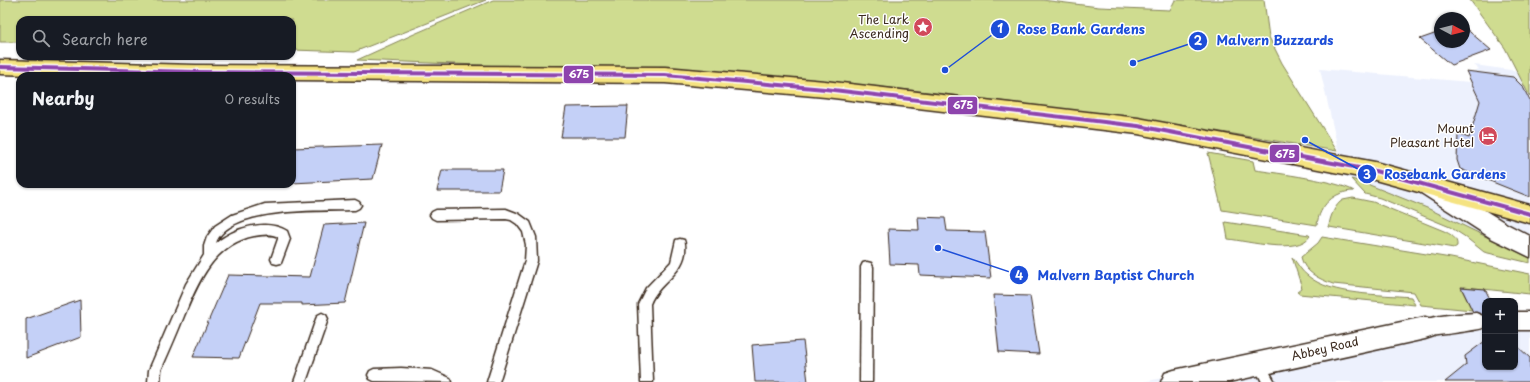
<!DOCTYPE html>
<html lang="en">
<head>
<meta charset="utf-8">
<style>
  body { margin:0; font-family:"Playpen Sans",sans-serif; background:#242831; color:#f1f3f6 }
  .controls { position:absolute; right:12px; bottom:12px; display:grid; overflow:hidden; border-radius:8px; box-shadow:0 1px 3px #0004 }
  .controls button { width:36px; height:36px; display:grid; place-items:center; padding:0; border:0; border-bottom:1px solid #363941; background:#171b24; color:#f1f3f6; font:20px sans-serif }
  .compass { position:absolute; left:1434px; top:12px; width:36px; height:36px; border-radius:50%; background:#171b24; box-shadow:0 1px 3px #0004; rotate:97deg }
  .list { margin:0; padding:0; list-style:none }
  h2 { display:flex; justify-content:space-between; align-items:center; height:52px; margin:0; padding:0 16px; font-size:17px }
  h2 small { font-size:13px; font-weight:400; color:#9ea1a6 }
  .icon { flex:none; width:22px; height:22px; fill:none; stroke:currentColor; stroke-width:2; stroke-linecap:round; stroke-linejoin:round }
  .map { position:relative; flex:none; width:1530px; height:382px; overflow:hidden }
  .search { position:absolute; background:#171b24; box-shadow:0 1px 3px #0004; left:16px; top:16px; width:280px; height:44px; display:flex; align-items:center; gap:10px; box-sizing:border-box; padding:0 14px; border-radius:12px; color:#9ea1a6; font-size:15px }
  .panel { position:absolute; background:#171b24; box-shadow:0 1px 3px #0004; left:16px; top:72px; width:280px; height:116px; border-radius:12px }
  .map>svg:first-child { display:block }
</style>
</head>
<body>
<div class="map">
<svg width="1530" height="382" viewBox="0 0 1530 382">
  <rect width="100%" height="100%" fill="#fff"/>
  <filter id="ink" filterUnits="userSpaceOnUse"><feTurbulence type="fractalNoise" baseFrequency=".025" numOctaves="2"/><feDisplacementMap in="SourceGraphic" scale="8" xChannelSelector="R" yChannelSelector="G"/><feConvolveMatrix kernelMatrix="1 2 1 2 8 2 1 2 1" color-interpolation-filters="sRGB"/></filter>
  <g filter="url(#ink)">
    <!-- built -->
    <g fill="#edf1fd">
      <path d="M 1474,65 L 1518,71 L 1530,100 L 1530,258 L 1428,210 L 1344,176 L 1320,69 L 1470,82 L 1467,74 L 1479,69 Z"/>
      <path d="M 1515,315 L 1530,315 L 1530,382 L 1143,382 L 1470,316 L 1485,316 L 1485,367 L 1515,367 Z"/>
    </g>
    <!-- green -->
    <g fill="#cfdc90" stroke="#858357">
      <path d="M 0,0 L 486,0 L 354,52 L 292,50 L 292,20 L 20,20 L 20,42 L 0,42 Z"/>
      <path d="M 493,0 L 1042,0 L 1099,7 L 1170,10 L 1175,0 L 1264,0 L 1269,37 L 1282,63 L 1337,151 L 1179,125 L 1071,110 L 929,92 L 795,78 L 357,60 L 412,35 Z"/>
      <path d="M 1470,0 L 1530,0 L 1530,97 L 1505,48 Z"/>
      <path d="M 1208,153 L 1253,161 L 1255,170 C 1277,173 1338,181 1354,191 C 1334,191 1319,206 1317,225 L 1222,210 Z"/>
      <path d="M 1351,179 L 1362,182 L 1427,208 L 1530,258 L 1530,263 L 1484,252 L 1464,236 L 1450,227 L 1380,198 L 1365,194 Z"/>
      <path d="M 1353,198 L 1373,202 L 1444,231 C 1450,234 1458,238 1457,246 L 1454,248 L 1329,227 C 1329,219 1335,204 1343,200 C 1346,199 1350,199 1353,198 Z"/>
      <path d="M 1225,222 L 1309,235 L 1310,236 C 1298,255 1248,241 1228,239 Z"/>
      <path d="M 1322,237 L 1451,258 L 1530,274 L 1530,294 L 1464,287 L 1462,290 L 1472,310 L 1421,305 L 1414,292 L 1333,284 C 1319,279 1304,272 1301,257 L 1318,243 Z"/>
      <path d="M 1292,257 C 1298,264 1301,271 1308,276 C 1332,296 1380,294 1411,297 L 1415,305 L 1299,294 L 1298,291 L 1302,288 Z"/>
    </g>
    <!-- building -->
    <g fill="#c4d0f7" stroke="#3b2a1e">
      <path d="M 1464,27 L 1491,50 L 1451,65 L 1420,39 L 1440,32 L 1440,42 L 1464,42 Z"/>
      <path d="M 1466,71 L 1513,77 L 1523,87 L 1530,101 L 1530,197 L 1460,169 L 1457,160 L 1458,134 L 1469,138 L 1480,101 Z"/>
      <path d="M 628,106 L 625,137 L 561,137 L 566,107 Z"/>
      <path d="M 382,145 L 373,179 L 292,183 L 292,148 Z"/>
      <path d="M 442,170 L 503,170 L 499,191 L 437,191 Z"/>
      <path d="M 918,217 L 945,218 L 947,231 L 985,232 L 991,278 L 920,275 L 919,265 L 890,264 L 888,229 L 919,230 Z"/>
      <path d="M 364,223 L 345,303 L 302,305 L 302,303 L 260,303 L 239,358 L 193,357 L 228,275 L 310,277 L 324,225 Z"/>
      <path d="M 1461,287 L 1485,289 L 1491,301 L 1485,301 L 1485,317 L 1484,315 L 1473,312 Z"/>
      <path d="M 993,295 L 1030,296 L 1039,354 L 999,352 Z"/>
      <path d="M 80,300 L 81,337 L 26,358 L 26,319 Z"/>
      <path d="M 803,341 L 808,382 L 755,382 L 752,345 Z"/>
      <path d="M 1485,341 L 1485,367 L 1515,367 L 1515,344 L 1530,358 L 1530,382 L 1445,382 L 1466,365 L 1465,356 Z"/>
    </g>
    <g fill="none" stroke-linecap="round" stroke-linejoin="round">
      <defs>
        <g id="service">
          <path d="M 355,200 L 359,202 L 361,205 L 359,208 L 355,210 C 323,211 229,206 216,243 C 234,228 266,218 287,231 L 290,239 L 281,263 L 277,264 L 273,263 L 271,259 L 278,239 L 278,237 C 271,233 261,235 254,236 C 214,244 198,282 184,316 C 177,334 169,352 161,370 L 160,382 L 148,382 L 149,370 L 186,284 L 204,255 L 204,246 L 207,237 L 215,226 L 232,215 L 265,204 Z"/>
          <path d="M 506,209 L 519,214 L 530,222 L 536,237 L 537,261 L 499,382 L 487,382 L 525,261 L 526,245 L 523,232 L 517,224 L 511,220 L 506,219 L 436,220 L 432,218 L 430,215 L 432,212 L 436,210 Z"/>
          <path d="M 680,239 L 684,240 C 686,245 685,248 685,253 C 681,276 658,283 650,304 L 653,382 L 641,382 L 638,304 L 646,288 L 671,262 L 676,240 Z"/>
          <path d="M 867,262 L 871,263 L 873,267 L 872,382 L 860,382 L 861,267 L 863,263 Z"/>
          <path d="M 322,313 L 326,315 L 328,319 L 306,382 L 294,382 L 316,319 L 318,315 Z"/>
          <path d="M 1259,358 L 1263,360 L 1275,382 L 1262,382 L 1253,364 L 1255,360 Z"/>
          <path d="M 401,368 L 432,370 L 450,378 L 452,382 L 374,381 L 370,379 L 368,375 L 370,371 L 374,369 Z"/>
        </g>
        <g id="pedestrian">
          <rect x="1515" y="312" width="15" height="18"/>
          <path d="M 1476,313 L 1483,316 L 1485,321 L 1483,328 C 1477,330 1429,337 1424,336 C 1422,336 1420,335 1418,334 L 1416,328 L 1418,322 C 1436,315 1457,314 1476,313 Z"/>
        </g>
        <g id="minor">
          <path d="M 1426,176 L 1434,179 L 1507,224 L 1530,236 L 1530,257 L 1491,238 L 1418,191 L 1415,185 L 1418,179 Z"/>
          <path d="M 1425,317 L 1434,320 L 1437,328 L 1434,336 L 1425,339 L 1229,382 L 1161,382 L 1165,373 L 1174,370 Z"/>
        </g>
        <path id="trunk" d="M 0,60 L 196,65 L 665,67 L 825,81 L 1138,118 L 1375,162 L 1530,205 L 1530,223 L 1375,180 L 1138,134 L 825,97 L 665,83 L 292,80 L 292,76 L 62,76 L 0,74 Z"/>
      </defs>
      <!-- service casing -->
      <use href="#service" stroke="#3b2a1e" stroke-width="3"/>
      <!-- pedestrian casing -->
      <use href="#pedestrian" stroke="#3b2a1e" stroke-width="3"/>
      <!-- minor casing -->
      <use href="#minor" stroke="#3b2a1e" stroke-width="3"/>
      <!-- trunk casing -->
      <use href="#trunk" stroke="#3b2a1e" stroke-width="3"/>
      <!-- service -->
      <use href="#service" fill="#fff" fill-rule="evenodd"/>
      <!-- pedestrian -->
      <use href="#pedestrian" fill="#fff" fill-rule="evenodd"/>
      <!-- minor -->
      <use href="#minor" fill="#fff" fill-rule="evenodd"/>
      <!-- trunk -->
      <use href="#trunk" fill="#f5e381" fill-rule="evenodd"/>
      <defs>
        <path id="bus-1" d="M 0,67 L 196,72 L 665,75 L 825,89 L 1138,126 L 1375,171 L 1530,214"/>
      </defs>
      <!-- bus-1 casing -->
      <use href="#bus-1" stroke="#fff" stroke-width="7"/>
      <!-- bus-1 -->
      <use href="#bus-1" stroke="#8e44ad" stroke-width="4"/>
    </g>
  </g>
  <!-- icons -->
  <defs>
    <symbol id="sight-disc" viewBox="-11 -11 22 22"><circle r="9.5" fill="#d1495b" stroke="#fff"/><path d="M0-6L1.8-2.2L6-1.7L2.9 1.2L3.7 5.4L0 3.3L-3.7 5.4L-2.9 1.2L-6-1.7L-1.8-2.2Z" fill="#fff"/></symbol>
    <symbol id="hotel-disc" viewBox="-11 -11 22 22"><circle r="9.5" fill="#d1495b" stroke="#fff"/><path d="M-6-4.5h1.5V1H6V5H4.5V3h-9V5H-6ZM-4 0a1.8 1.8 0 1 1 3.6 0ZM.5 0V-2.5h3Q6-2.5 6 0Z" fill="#fff"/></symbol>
  </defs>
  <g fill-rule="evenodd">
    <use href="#sight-disc" x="912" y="16" width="22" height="22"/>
    <use href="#hotel-disc" x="1477" y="125" width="22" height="22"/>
  </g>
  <g text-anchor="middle" stroke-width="3" stroke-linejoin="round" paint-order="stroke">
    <!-- poi labels -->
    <g font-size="12" fill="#3b2a1e" stroke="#fff" text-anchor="end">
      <text x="909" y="24">The Lark<tspan x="909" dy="14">Ascending</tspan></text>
      <text x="1474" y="133">Mount<tspan x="1474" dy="14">Pleasant Hotel</tspan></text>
    </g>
    <!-- street labels -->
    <g font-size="12" fill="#3b2a1e" stroke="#fff">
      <text transform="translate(1325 349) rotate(-13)" y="4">Abbey Road</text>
    </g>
  </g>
  <!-- callouts -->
  <path fill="none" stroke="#1d4ed8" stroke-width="1.5" d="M945 70L1000 29M1133 63L1198 41M1305 140L1367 174M938 248L1019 275"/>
  <g fill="#1d4ed8" stroke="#fff" stroke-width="1.5">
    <circle cx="945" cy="70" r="4"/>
    <circle cx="1133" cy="63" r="4"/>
    <circle cx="1305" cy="140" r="4"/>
    <circle cx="938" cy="248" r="4"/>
    <circle cx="1000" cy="29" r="10"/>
    <circle cx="1198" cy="41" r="10"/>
    <circle cx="1367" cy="174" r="10"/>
    <circle cx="1019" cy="275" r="10"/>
  </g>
  <g font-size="12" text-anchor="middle" font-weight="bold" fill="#fff">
    <text x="1000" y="33">1</text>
    <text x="1198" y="45">2</text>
    <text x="1367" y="179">3</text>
    <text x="1019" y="280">4</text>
  </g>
  <g font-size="13" text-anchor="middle" font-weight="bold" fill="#1d4ed8" stroke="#fff" stroke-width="3" stroke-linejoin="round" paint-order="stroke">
    <text x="1081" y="34">Rose Bank Gardens</text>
    <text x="1275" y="45">Malvern Buzzards</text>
    <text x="1445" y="179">Rosebank Gardens</text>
    <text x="1116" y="280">Malvern Baptist Church</text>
  </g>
  <g stroke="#fff" stroke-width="1.5">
    <rect x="563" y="65" width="31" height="19" rx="4" fill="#8e44ad"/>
    <rect x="947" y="96" width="31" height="19" rx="4" fill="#8e44ad"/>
    <rect x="1269" y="144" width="31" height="19" rx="4" fill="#8e44ad"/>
  </g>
  <g font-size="11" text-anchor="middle" font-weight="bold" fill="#fff">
    <text x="579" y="78">675</text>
    <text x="963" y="109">675</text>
    <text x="1285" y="158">675</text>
  </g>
</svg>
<div class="controls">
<button>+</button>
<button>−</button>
</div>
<svg class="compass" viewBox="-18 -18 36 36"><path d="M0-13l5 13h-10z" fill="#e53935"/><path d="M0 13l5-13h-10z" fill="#9ea1a6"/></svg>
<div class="search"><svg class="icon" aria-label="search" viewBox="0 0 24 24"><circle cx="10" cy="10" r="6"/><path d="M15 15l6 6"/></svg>Search here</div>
<section class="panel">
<h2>Nearby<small>0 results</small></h2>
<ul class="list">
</ul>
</section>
</div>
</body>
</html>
